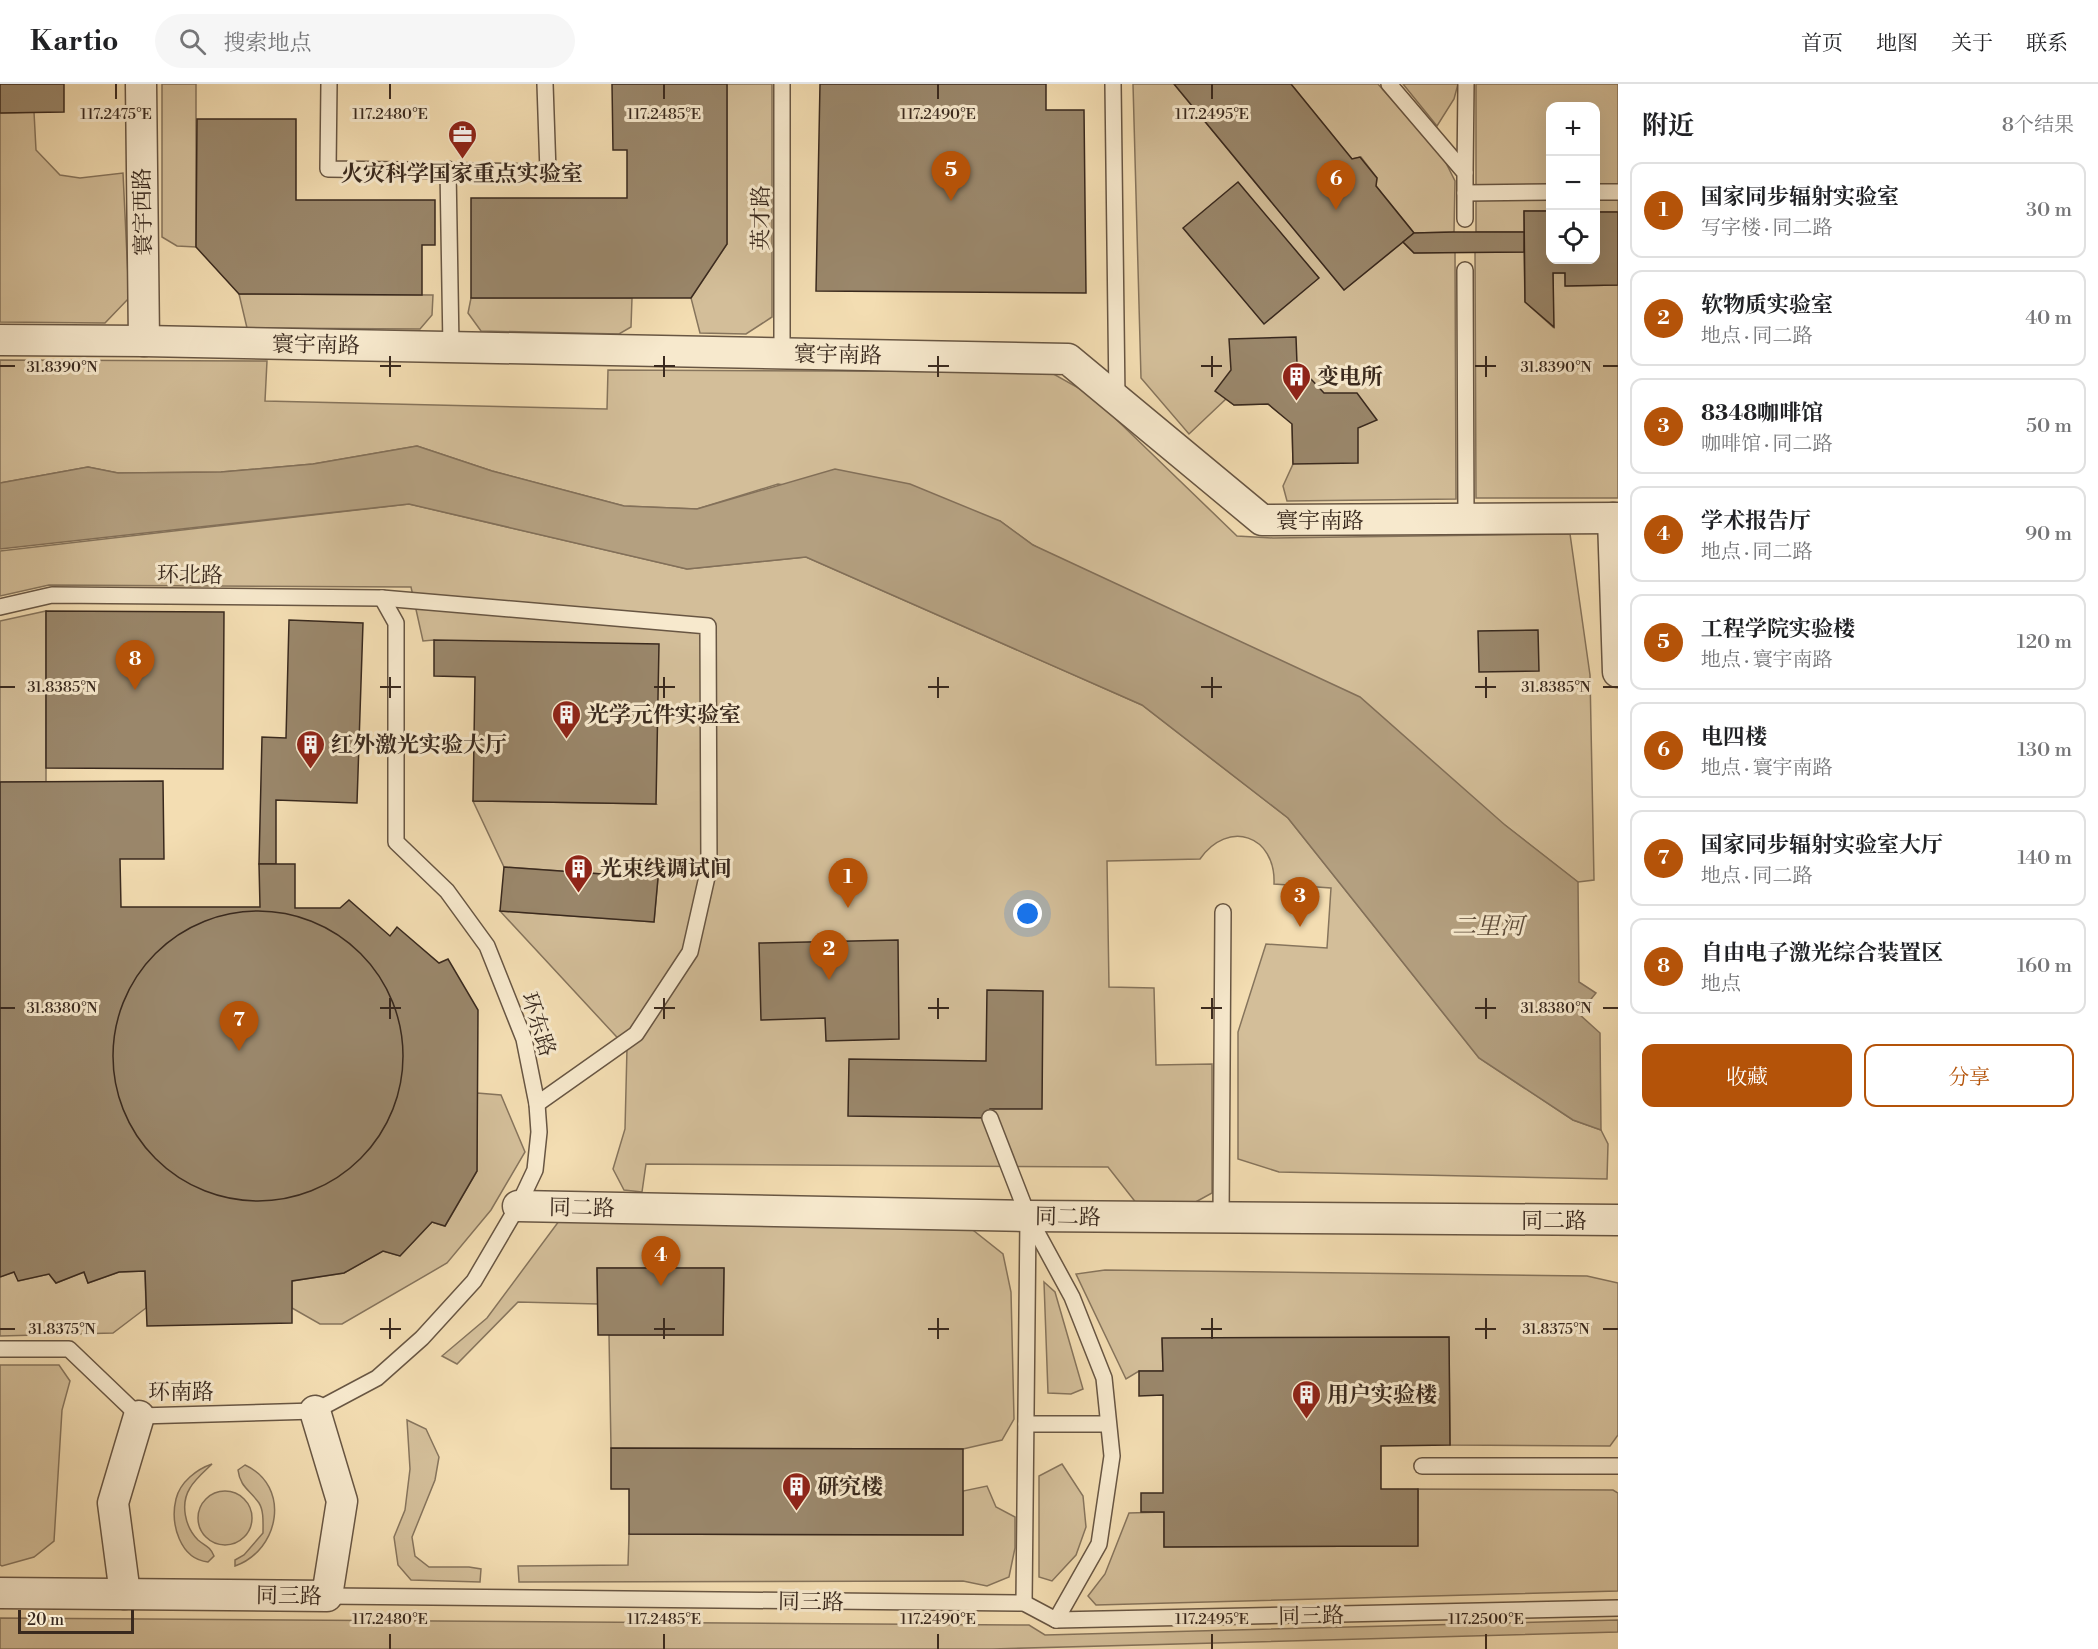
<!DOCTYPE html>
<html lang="zh">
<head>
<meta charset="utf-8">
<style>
  body { margin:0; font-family:"Libre Bodoni","Noto Serif SC",serif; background:#f6f6f6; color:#202124 }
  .controls { position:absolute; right:18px; top:18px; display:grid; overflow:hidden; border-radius:12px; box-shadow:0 6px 24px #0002 }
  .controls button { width:54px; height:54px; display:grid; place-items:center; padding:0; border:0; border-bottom:2px solid #e0e0e0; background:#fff; color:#202124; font:30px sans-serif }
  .scale { position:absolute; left:18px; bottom:15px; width:116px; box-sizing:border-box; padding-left:6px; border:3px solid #39291e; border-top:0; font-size:16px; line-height:21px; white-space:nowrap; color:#39291e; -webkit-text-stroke:4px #f7e9cd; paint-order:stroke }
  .you { position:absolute; left:1028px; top:830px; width:21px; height:21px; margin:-15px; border:4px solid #fff; border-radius:50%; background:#1a73e8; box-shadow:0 0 0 9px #1a73e833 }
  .badge { display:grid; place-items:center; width:39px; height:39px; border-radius:50%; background:#b45309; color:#fff; font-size:20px; font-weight:700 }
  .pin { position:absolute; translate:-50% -50px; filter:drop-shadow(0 2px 3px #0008) }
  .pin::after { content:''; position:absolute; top:32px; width:21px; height:18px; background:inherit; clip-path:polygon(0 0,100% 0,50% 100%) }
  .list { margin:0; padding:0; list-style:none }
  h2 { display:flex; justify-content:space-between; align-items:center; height:78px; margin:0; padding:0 24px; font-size:26px }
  h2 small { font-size:20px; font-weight:400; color:#757577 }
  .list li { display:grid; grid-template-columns:39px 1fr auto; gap:18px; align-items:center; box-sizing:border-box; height:96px; margin:0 12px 12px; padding:0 12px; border:2px solid #e0e0e0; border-radius:12px }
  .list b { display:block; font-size:22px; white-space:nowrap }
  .list p { margin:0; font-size:20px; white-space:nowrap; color:#757577 }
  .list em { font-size:20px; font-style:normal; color:#757577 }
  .actions { display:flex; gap:12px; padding:18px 24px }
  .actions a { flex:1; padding:14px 0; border:2px solid #b45309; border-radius:12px; text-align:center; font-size:21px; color:#b45309 }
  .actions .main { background:#b45309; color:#fff }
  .icon { flex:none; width:33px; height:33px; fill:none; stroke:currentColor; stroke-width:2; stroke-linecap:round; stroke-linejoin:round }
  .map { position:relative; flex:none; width:1618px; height:1565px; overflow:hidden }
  header { display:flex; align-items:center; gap:36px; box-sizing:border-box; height:84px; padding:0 30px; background:#fff; border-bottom:2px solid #e0e0e0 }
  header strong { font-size:28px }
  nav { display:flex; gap:33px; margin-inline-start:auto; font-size:21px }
  .search { width:420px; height:54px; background:#f6f6f6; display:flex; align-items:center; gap:15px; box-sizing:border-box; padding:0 21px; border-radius:33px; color:#757577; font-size:22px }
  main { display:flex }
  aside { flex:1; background:#fff }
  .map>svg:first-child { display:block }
</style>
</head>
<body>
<header>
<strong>Kartio</strong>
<div class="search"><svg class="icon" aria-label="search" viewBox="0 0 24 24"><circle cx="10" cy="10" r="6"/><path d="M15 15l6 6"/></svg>搜索地点</div>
<nav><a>首页</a><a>地图</a><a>关于</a><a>联系</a></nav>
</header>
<main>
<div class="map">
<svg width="1618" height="1565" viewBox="0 0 1618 1565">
  <rect width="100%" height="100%" fill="#f3ddb2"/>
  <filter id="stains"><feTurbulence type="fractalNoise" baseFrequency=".00333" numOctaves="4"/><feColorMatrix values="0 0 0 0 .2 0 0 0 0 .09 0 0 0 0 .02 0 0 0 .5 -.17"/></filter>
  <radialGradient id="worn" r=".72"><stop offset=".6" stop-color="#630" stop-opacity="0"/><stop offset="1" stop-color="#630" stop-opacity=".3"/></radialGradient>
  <!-- green -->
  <g fill="#d3be99" stroke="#86745c" stroke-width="1.5">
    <path d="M 162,0 L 196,0 L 196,163 L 177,162 L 162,153 Z"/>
    <path d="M 727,0 L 772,0 L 772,233 L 746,250 L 700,249 L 691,214 L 727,160 Z"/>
    <path d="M 1133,0 L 1174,0 L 1344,206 L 1403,158 L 1414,169 L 1455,168 L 1456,415 L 1287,417 L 1283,402 L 1293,380 L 1292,339 L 1268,320 L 1234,321 L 1226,315 L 1189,350 L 1141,294 Z"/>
    <path d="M 1291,0 L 1378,0 L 1444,75 L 1455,97 L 1454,148 L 1414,149 L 1376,102 L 1377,94 L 1361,73 L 1352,75 Z"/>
    <path d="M 1403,0 L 1458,0 L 1454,15 L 1437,42 Z"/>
    <path d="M 1476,0 L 1618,0 L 1618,128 L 1596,128 L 1596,22 L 1550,22 L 1550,127 L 1524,127 L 1524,148 L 1476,148 Z"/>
    <path d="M 34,28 L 36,66 L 60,91 L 80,94 L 123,89 L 129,214 L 105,239 L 0,238 L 0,29 Z"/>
    <path d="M 1475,168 L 1524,168 L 1525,218 L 1553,243 L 1553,189 L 1565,189 L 1566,202 L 1618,201 L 1618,414 L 1476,414 Z"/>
    <path d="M 239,210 L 433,211 L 432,231 L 420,245 L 247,244 Z"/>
    <path d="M 471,214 L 632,214 L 631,243 L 619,250 L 481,247 L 468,229 Z"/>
    <path d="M 0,276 L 267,277 L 265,317 L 607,325 L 608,286 L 1050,288 L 1091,311 L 1237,452 L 1273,454 L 1570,450 L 1590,591 L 1594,796 L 1578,798 L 1505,741 L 1033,461 L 1000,437 L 778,400 L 697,425 L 624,422 L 492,387 L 417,362 L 313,380 L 221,388 L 118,389 L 88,383 L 0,399 Z"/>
    <path d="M 409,420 L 687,485 L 806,473 L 1142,621 L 1288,734 L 1479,974 L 1573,1036 L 1601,1046 L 1608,1060 L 1607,1095 L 1279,1088 L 1238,1075 L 1238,948 L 1266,860 L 1327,864 L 1331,804 L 1274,800 C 1276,751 1228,735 1200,775 L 1107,777 L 1109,903 L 1154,904 L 1156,981 L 1212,980 L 1212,1109 L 1192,1120 L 1137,1120 L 1108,1083 L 646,1080 L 642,1108 L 624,1106 L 613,1085 L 625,1045 L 627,964 L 500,827 L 654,838 L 658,794 L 504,783 L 473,717 L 656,720 L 434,556 L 423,557 L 411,503 L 49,501 L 0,512 L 0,467 Z"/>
    <path d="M 46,527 L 46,698 L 0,698 L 0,537 Z"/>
    <path d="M 477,1009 L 501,1011 L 525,1068 L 491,1126 L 447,1179 L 342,1240 L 320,1240 L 292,1224 L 292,1197 L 344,1189 L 383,1167 L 400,1172 L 432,1138 L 445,1142 L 477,1087 Z"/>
    <path d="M 559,1137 L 969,1143 L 1003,1170 L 1011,1208 L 1014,1335 L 1002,1356 L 963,1365 L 611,1364 L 609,1251 L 723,1251 L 724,1184 L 597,1184 L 598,1220 L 518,1218 L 457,1280 L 442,1272 L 487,1234 Z"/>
    <path d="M 1105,1186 L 1587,1192 L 1618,1199 L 1618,1351 L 1610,1362 L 1450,1361 L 1449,1253 L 1162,1255 L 1163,1287 L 1139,1287 L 1126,1295 L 1076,1190 Z"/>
    <path d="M 145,1187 L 146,1224 L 113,1249 L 0,1252 L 0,1193 L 14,1188 L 19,1197 L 49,1190 L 56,1199 L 84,1188 L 88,1199 L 119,1188 Z"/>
    <path d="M 1044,1198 L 1055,1208 L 1083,1305 L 1071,1310 L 1048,1309 Z"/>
    <path d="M 0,1281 L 59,1281 L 70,1297 L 62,1326 L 54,1457 L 34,1473 L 2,1482 L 0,1481 Z"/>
    <path d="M 407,1336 L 426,1345 L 439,1373 L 435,1396 L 412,1453 L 415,1472 L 429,1483 L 469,1483 L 481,1485 L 480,1498 L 411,1496 L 398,1481 L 394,1453 L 405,1426 L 410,1385 Z"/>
    <path d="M 212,1380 C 205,1387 195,1395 190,1404 C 180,1420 185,1443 198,1456 C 205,1462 210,1462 214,1472 L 208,1478 C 180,1475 170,1440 176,1415 C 180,1398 197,1385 212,1380 Z"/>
    <path d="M 1062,1380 L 1083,1412 L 1086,1443 L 1076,1471 L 1052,1497 L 1039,1493 L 1039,1392 Z"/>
    <path d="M 245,1381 C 291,1402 280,1466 235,1482 L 235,1476 L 244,1471 L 263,1449 C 263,1439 264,1427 259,1419 C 250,1406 240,1403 238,1386 Z"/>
    <path d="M 987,1402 L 996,1423 L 1015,1433 L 1015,1464 L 1009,1493 L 987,1502 L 963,1497 L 519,1498 L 518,1482 L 628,1481 L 629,1450 L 963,1451 L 963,1407 Z"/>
    <path d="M 1418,1405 L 1613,1406 L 1618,1409 L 1618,1507 L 1096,1521 L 1088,1512 L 1105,1490 L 1129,1429 L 1164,1428 L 1164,1463 L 1417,1462 Z"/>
    <circle cx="225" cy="1434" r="27"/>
    <path d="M 0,1534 L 1029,1541 L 1045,1551 L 1618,1536 L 1618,1548 L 992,1565 L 0,1565 Z"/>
  </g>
  <!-- water -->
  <path fill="#b4a080" stroke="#837059" stroke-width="1.5" d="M 417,362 L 492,387 L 624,422 L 697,425 L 835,385 L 910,400 L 1000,437 L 1033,461 L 1360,613 L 1505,741 L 1578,798 L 1579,898 L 1596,909 L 1579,930 L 1600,949 L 1601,1046 L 1573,1036 L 1479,974 L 1288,734 L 1142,621 L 806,473 L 687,485 L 409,420 L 0,465 L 0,399 L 88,383 L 118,389 L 221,388 L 313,380 Z"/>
  <!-- building -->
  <g fill="#9a876b" stroke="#39291e" stroke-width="1.5">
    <path d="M 0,0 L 64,0 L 64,28 L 0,29 Z"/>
    <path d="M 612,0 L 727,0 L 727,160 L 691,214 L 471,214 L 471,114 L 627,114 L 627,66 L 613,66 Z"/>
    <path d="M 820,0 L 1046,0 L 1046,26 L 1084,26 L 1086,209 L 816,207 Z"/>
    <path d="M 1174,0 L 1291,0 L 1352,75 L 1360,73 L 1377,94 L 1376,102 L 1414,149 L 1344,206 Z"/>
    <path d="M 197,35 L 296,35 L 296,116 L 435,116 L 435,161 L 422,161 L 422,211 L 239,210 L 196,163 Z"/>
    <path d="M 1238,98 L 1319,194 L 1264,240 L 1183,144 Z"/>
    <path d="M 1524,127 L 1550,127 L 1550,176 L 1596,176 L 1596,128 L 1618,128 L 1618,201 L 1565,202 L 1565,189 L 1553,189 L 1554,243 L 1525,218 Z"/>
    <path d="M 1454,148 L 1524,148 L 1524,168 L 1414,169 L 1403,158 L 1414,149 Z"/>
    <path d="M 1296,253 L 1297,280 L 1324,309 L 1357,309 L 1377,336 L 1358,344 L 1358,379 L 1293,380 L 1292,340 L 1268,320 L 1234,321 L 1215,307 L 1231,286 L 1229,255 Z"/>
    <path d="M 46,527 L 224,528 L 223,685 L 46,684 Z"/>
    <path d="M 289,536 L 363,539 L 357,719 L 276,716 L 276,780 L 259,780 L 262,653 L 286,654 Z"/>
    <path d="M 1538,546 L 1539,587 L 1479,588 L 1478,547 Z"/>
    <path d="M 434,556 L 659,560 L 656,720 L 473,717 L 475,593 L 434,592 Z"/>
    <path d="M 163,697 L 164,775 L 120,775 L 121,823 L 260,823 L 259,780 L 295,780 L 295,824 L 340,824 L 349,816 L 390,852 L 397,843 L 439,879 L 448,875 L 478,926 L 477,1087 L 445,1142 L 432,1138 L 400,1172 L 383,1167 L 344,1189 L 292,1197 L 292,1239 L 147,1242 L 145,1187 L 119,1188 L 88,1199 L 84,1188 L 56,1199 L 49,1190 L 18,1197 L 14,1188 L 0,1193 L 0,698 Z"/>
    <path d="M 504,783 L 658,794 L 654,838 L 500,827 Z"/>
    <circle cx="258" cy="972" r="145"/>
    <path d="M 898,856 L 899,955 L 826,957 L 825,934 L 761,936 L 759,859 Z"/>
    <path d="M 987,906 L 1043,907 L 1042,1025 L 990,1025 L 990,1034 L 848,1032 L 849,975 L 986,977 Z"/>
    <path d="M 597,1184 L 724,1184 L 723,1251 L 598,1251 Z"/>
    <path d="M 1449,1253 L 1450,1361 L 1381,1362 L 1381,1405 L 1418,1405 L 1418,1462 L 1164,1463 L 1164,1428 L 1141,1428 L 1141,1409 L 1163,1409 L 1163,1311 L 1139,1312 L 1139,1287 L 1163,1287 L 1162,1254 Z"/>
    <path d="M 611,1364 L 963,1365 L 963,1451 L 629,1450 L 629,1405 L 611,1405 Z"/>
  </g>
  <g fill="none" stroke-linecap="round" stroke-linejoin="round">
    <defs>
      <g id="service">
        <path d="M 329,0 L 328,85 L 548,88 L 545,0"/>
        <path d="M 782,0 L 782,268"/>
        <path d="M 1113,0 L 1117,315"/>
        <path d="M 1389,0 L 1465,89 L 1465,135"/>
        <path d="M 448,85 L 451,263"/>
        <path d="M 1465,89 L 1466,0"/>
        <path d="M 1596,108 L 1618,108"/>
        <path d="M 1465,109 L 1550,108"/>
        <path d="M 1465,186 L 1466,436"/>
        <path d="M 0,523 L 52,511 L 382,514 L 708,542 L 709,784 L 690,868 L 636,950 L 537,1020"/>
        <path d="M 990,1034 L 1028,1132 L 1072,1213 L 1104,1294 L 1112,1372 L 1099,1460 L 1056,1536"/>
        <path d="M 1221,1134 L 1223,828"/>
        <path d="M 0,1265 L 69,1265 L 139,1332 L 315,1327 L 377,1294 L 422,1254 L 474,1197 L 518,1122 L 535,1086 L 539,1048 L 537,1020 L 524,955 L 487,862 L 447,807 L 396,758 L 396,539 L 382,514"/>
        <path d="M 1026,1340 L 1108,1340"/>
        <path d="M 1422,1382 L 1618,1382"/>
        <path d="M 327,1512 L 1024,1519 L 1056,1536 L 1618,1524"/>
        <path d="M 1024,1519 L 1028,1135"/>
      </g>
      <g id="minor">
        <path d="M 141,0 L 144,257"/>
        <path d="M 0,256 L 144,257 L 1068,275 L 1262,436 L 1618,434"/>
        <path d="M 1613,434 L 1618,588"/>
        <path d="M 518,1122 L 1028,1132 L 1618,1136"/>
        <path d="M 0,1509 L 327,1512 L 342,1417 L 315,1327"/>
        <path d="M 125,1510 L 113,1419 L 139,1332"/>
      </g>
    </defs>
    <!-- service casing -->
    <use href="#service" stroke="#685643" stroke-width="18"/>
    <!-- minor casing -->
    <use href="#minor" stroke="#685643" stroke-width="33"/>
    <!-- service -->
    <use href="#service" stroke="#f7e9cd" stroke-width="15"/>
    <!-- minor -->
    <use href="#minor" stroke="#f7e9cd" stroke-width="30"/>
  </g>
  <!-- ticks -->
  <path fill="none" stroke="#39291e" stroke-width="2" d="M 116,0 L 116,15M 390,0 L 390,15M 664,0 L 664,15M 938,0 L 938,15M 1212,0 L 1212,15M 390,272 L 390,293M 664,272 L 664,293M 938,272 L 938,293M 1212,272 L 1212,293M 1486,272 L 1486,293M 0,282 L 15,282M 380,282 L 401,282M 654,282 L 675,282M 928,282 L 949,282M 1201,282 L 1222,282M 1475,282 L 1496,282M 1603,282 L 1618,282M 390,593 L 390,614M 664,593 L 664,614M 938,593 L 938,614M 1212,593 L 1212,614M 1486,593 L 1486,614M 0,603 L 15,603M 380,603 L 401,603M 654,603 L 675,603M 928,603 L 949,603M 1201,603 L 1222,603M 1475,603 L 1496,603M 1603,603 L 1618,603M 390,914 L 390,935M 664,914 L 664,935M 938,914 L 938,935M 1212,914 L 1212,935M 1486,914 L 1486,935M 0,924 L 15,924M 380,924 L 401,924M 654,924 L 675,924M 928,924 L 949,924M 1201,924 L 1222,924M 1475,924 L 1496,924M 1603,924 L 1618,924M 390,1234 L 390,1255M 664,1234 L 664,1255M 938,1234 L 938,1255M 1212,1234 L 1212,1255M 1486,1234 L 1486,1255M 0,1245 L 15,1245M 380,1245 L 401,1245M 654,1245 L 675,1245M 928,1245 L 949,1245M 1201,1245 L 1222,1245M 1475,1245 L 1496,1245M 1603,1245 L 1618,1245M 390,1550 L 390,1565M 664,1550 L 664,1565M 938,1550 L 938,1565M 1212,1550 L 1212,1565M 1486,1550 L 1486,1565"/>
  <!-- icons -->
  <defs>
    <symbol id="office-pin" viewBox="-11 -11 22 30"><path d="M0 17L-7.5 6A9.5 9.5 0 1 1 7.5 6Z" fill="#8f2418" stroke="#f7e9cd"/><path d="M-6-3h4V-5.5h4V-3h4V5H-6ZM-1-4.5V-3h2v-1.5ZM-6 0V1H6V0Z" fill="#fff"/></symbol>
    <symbol id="building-pin" viewBox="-11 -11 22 30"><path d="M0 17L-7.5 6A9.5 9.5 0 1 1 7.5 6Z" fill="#8f2418" stroke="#f7e9cd"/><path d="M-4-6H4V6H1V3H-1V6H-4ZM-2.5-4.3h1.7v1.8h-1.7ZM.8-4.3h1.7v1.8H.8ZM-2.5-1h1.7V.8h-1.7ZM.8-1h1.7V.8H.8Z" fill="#fff"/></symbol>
  </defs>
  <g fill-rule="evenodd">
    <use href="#office-pin" x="446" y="34" width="33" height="45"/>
    <use href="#building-pin" x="1280" y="276" width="33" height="45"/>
    <use href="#building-pin" x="550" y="614" width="33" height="45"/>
    <use href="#building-pin" x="294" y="644" width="33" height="45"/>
    <use href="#building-pin" x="562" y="768" width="33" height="45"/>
    <use href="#building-pin" x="1290" y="1294" width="33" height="45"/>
    <use href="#building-pin" x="780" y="1386" width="33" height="45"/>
  </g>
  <g text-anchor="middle" stroke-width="6" stroke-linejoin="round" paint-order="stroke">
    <!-- poi labels -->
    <g font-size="22" font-weight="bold" fill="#39291e" stroke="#f7e9cd" text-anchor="start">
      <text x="462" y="97" text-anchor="middle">火灾科学国家重点实验室</text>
      <text x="1317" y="300">变电所</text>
      <text x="587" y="638">光学元件实验室</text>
      <text x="331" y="668">红外激光实验大厅</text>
      <text x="600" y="792">光束线调试间</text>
      <text x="1327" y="1318">用户实验楼</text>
      <text x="817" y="1410">研究楼</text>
    </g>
    <!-- street labels -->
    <g font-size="22" fill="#39291e" stroke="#f7e9cd">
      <text transform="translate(142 128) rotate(-91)" y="8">寰宇西路</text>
      <text transform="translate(760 134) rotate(-90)" y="8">英才路</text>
      <text transform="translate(316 260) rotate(1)" y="8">寰宇南路</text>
      <text transform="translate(838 270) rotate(1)" y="8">寰宇南路</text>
      <text x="1320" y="444">寰宇南路</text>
      <text transform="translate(190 490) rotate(1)" y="8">环北路</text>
      <text transform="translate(539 940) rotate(72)" y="8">环东路</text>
      <text transform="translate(582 1123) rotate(1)" y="8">同二路</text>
      <text transform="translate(1068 1132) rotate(1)" y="8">同二路</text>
      <text x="1554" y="1144">同二路</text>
      <text x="181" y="1315">环南路</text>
      <text transform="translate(289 1511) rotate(1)" y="8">同三路</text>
      <text transform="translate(811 1517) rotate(1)" y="8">同三路</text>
      <text transform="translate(1311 1531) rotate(-1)" y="8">同三路</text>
    </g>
    <!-- water labels -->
    <g font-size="24" font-style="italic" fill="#5e4d3b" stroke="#f7e9cd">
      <text x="1488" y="850">二里河</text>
    </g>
  </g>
  <g font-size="15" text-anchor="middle" fill="#39291e" stroke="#f7e9cd" stroke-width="6" stroke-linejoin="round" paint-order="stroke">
    <text x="116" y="35">117.2475°E</text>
    <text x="390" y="35">117.2480°E</text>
    <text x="664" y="35">117.2485°E</text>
    <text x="938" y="35">117.2490°E</text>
    <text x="1212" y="35">117.2495°E</text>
    <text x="62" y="288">31.8390°N</text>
    <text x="1556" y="288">31.8390°N</text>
    <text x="62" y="608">31.8385°N</text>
    <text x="1556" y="608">31.8385°N</text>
    <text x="62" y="929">31.8380°N</text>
    <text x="1556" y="929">31.8380°N</text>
    <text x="62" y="1250">31.8375°N</text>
    <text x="1556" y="1250">31.8375°N</text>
    <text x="390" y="1540">117.2480°E</text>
    <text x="664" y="1540">117.2485°E</text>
    <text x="938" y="1540">117.2490°E</text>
    <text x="1212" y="1540">117.2495°E</text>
    <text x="1486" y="1540">117.2500°E</text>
  </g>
  <rect width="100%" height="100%" filter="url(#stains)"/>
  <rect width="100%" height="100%" fill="url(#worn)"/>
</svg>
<div class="controls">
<button>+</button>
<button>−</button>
<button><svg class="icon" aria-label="locate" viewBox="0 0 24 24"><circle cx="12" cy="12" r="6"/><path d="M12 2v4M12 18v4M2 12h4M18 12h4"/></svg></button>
</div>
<div class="scale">20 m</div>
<div class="you"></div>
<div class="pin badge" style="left:848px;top:824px">1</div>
<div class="pin badge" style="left:829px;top:896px">2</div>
<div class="pin badge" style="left:1300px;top:843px">3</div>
<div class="pin badge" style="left:661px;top:1202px">4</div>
<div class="pin badge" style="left:951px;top:117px">5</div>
<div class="pin badge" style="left:1336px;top:126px">6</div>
<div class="pin badge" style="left:239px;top:967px">7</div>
<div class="pin badge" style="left:135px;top:606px">8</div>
</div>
<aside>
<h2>附近<small>8个结果</small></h2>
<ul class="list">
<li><span class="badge">1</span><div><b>国家同步辐射实验室</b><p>写字楼 · 同二路</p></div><em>30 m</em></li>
<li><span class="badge">2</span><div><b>软物质实验室</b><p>地点 · 同二路</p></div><em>40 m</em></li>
<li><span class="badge">3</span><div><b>8348咖啡馆</b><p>咖啡馆 · 同二路</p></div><em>50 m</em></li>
<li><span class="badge">4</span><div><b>学术报告厅</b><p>地点 · 同二路</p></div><em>90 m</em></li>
<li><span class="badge">5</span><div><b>工程学院实验楼</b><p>地点 · 寰宇南路</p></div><em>120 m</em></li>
<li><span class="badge">6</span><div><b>电四楼</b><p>地点 · 寰宇南路</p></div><em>130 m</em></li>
<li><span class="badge">7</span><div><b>国家同步辐射实验室大厅</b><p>地点 · 同二路</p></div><em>140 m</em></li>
<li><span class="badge">8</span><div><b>自由电子激光综合装置区</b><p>地点</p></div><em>160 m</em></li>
</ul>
<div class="actions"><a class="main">收藏</a><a>分享</a></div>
</aside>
</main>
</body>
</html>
